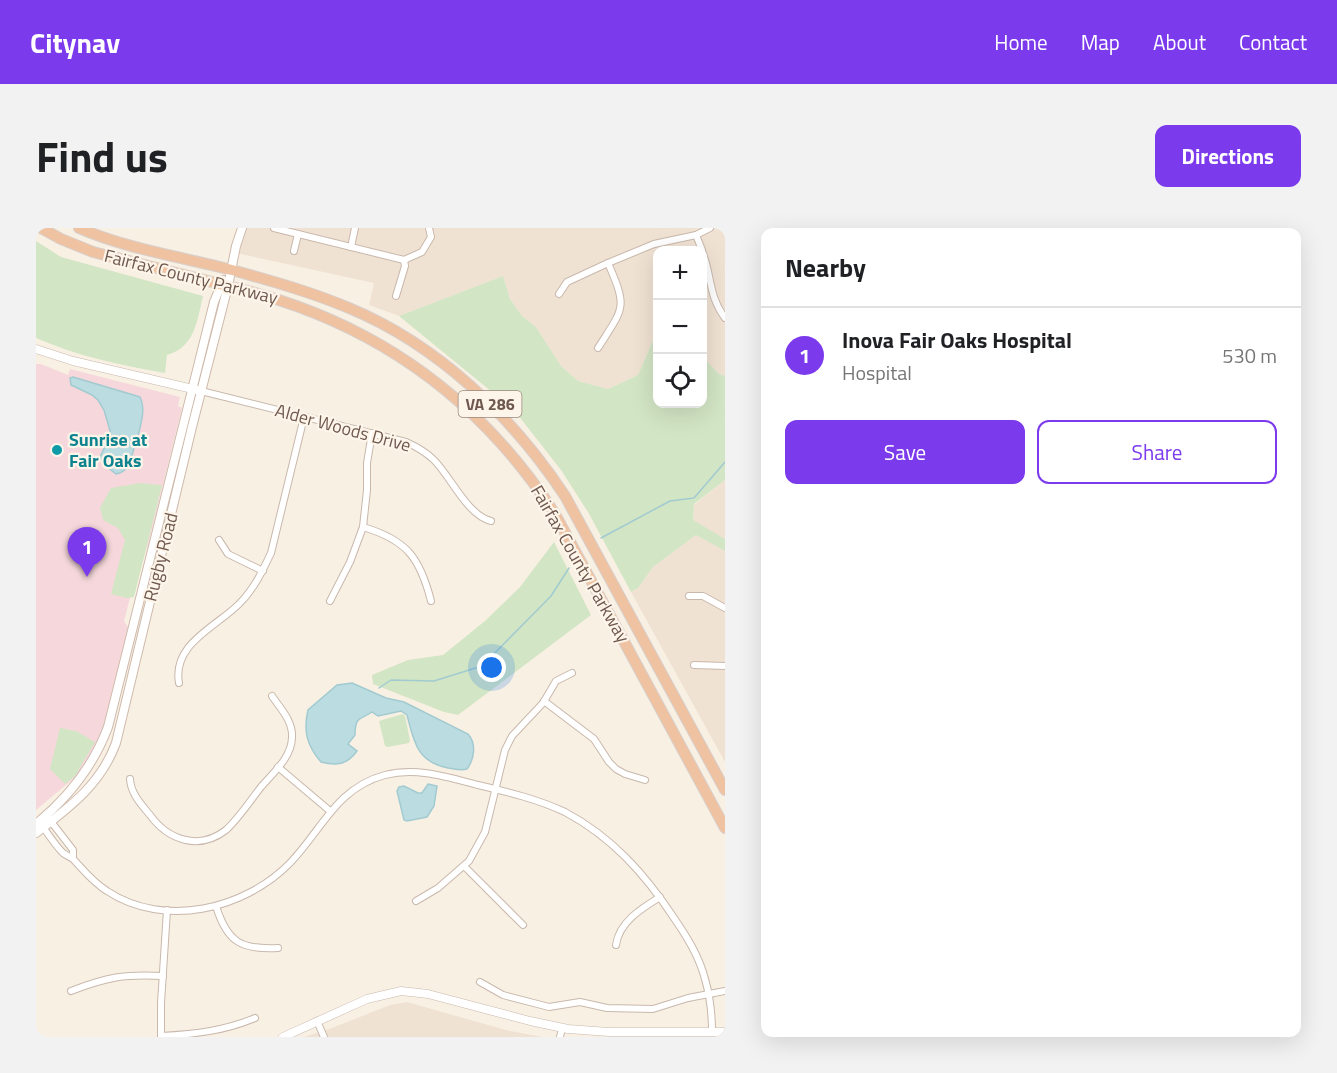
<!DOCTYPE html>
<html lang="en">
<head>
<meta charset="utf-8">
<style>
  body { margin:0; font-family:"Titillium Web",sans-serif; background:#f2f2f2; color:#202124 }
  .controls { position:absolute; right:18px; top:18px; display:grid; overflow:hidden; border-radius:12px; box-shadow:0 6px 24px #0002 }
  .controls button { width:54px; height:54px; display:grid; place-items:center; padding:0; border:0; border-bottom:2px solid #e0e0e0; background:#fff; color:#202124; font:30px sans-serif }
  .you { position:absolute; left:456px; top:440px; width:21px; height:21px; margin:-15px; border:4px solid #fff; border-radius:50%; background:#1a73e8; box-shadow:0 0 0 9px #1a73e833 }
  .badge { display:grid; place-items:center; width:39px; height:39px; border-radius:50%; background:#7c3aed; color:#fff; font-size:20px; font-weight:700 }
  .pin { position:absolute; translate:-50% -50px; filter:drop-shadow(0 2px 3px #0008) }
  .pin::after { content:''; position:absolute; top:32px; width:21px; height:18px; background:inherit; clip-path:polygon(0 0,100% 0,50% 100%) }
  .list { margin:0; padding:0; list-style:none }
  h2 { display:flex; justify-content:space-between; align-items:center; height:78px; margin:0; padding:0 24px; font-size:26px }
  h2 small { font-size:20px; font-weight:400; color:#757577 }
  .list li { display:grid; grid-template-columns:39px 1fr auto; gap:18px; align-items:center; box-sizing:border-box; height:96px; padding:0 24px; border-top:2px solid #e0e0e0 }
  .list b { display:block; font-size:22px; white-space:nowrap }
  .list p { margin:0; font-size:20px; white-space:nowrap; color:#757577 }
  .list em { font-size:20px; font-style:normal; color:#757577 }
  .actions { display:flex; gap:12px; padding:18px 24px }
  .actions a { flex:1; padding:14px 0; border:2px solid #7c3aed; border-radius:12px; text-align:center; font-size:21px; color:#7c3aed }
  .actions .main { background:#7c3aed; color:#fff }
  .icon { flex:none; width:33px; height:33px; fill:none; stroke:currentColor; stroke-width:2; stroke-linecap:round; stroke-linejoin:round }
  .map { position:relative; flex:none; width:689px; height:809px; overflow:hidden; border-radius:12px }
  header { display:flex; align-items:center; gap:36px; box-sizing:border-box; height:84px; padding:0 30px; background:#7c3aed; color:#fff }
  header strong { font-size:28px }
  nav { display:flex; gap:33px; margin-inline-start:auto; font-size:21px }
  .intro { display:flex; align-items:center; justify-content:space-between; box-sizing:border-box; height:144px; padding:0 36px }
  h1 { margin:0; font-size:42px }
  .button { padding:15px 27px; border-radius:12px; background:#7c3aed; color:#fff; font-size:21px; font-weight:700 }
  main { display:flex; gap:36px; padding:0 36px }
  aside { flex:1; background:#fff; border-radius:12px; box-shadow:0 6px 24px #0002 }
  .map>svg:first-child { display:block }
</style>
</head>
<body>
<header>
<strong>Citynav</strong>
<nav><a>Home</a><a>Map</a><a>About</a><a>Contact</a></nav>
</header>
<div class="intro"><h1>Find us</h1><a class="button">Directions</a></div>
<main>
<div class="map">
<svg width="689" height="809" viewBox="0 0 689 809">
  <rect width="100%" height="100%" fill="#f9f0e4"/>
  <!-- residential -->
  <g fill="#f0e2d3">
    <path d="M 206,0 L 689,0 L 689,148 L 683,146 L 667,129 L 666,22 L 622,22 L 622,69 L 618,110 L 602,147 L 572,161 L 542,153 L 525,138 L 500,99 L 486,88 L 474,71 L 467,48 L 363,88 L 333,77 L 338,55 L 200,25 Z"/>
    <path d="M 689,252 L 689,311 L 657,293 L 658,277 Z"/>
    <path d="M 660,307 L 689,323 L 689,534 L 595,364 L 602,360 L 617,339 Z"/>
    <path d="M 371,774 L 470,802 L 506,809 L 268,809 L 296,800 L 354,777 Z"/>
  </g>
  <!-- medical -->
  <path fill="#f6d8dc" d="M 0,136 L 5,136 L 32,147 L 34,141 L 144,169 L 142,178 L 146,180 L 113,313 L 94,370 L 88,393 L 92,399 L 65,508 L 49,541 L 0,582 Z"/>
  <!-- green -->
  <g fill="#d2e5c4">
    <path d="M 0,13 L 25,29 L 167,68 C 161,93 159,119 131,127 L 129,145 C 84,137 41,128 0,110 Z"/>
    <path d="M 467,48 L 474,71 L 486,88 L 500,99 L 525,138 L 542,153 L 572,161 L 602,147 L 618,110 L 621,69 L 622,176 L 666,176 L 667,129 L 683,146 L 689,148 L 689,252 L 658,276 L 657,292 L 689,311 L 689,323 L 660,307 L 617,339 L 602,360 L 595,364 L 552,284 L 525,242 L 478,182 L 363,88 Z"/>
    <path d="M 104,255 L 126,257 L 98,369 L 91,370 L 75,366 L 89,312 L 82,300 L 67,292 L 64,280 L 75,260 Z"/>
    <path d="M 518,314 L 555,387 L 422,487 L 408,484 L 337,456 L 336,447 L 372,432 L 407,427 L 449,393 L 484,359 Z"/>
    <path d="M 367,486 L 369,488 L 374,512 L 373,515 L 352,519 L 349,518 L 343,493 Z"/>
    <path d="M 24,500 L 40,503 L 59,514 L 39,548 L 29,556 L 14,541 Z"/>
  </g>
  <!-- water -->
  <g fill="#bbdce0" stroke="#a2cbd1" stroke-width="1.5">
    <path d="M 37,149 L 104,169 C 110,181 105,195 102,208 L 95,211 L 99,217 C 95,229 94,244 80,246 L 70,238 L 64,229 L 75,206 L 68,182 L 62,172 L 56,167 L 35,157 L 34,150 Z"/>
    <path d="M 316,455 L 350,470 L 368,474 L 432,506 C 441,516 438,532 431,541 C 425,543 419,541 412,540 C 381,534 378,514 371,487 L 365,483 L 342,488 L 336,484 C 324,492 319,488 319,507 L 312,516 L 321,523 C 311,537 300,538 285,534 C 271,518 267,503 272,482 L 301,457 Z"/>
    <path d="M 392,556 L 401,558 L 398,578 L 391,589 L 371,593 L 368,592 L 361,563 L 363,559 L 368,558 L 382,565 L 386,565 Z"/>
  </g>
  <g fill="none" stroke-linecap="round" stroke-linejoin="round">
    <!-- stream -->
    <g stroke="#a2cbd1" stroke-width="1.5">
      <path d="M 565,310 L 634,273 L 658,270 L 689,234"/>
      <path d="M 343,460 L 355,452 L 398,453 L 446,438 L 515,368 L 533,340"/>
    </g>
    <defs>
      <g id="minor">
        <path d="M 238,0 L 368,32 L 386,24 L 395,9 L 393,0"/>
        <path d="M 660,7 L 666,22"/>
        <path d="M 315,19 L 319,0"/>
        <path d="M 258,23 L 262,6"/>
        <path d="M 666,23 C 676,48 672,67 689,90"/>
        <path d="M 523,66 L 531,54 L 572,35 L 618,16 L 660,7 L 674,0"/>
        <path d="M 360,68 L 369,38 L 368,32"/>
        <path d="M 562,120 C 588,79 592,81 572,35"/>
        <path d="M 165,163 L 370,214 C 381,219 390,224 398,232 C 415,249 431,287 455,293"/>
        <path d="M 327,299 C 371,312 384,330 395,373"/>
        <path d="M 183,312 L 192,326 L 227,343"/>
        <path d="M 653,368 L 667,368 L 689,380"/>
        <path d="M 294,373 L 314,334 L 327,299 L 331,262 L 331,235 L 336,205"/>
        <path d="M 658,437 L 689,438"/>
        <path d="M 143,455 C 136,416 180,399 203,376 C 218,361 226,344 235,325 L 268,189"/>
        <path d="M 508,473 L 558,511 L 573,534 L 580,541 L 589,546 L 609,552"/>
        <path d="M 242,539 L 294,583"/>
        <path d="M 94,551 C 95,566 105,576 114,587 C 132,612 163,623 190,602 C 203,590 214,573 225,559 C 237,545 256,529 256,509 C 257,493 244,480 236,468"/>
        <path d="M 13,591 L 37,622 L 37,630"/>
        <path d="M 5,596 C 12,606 19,617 27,625 C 31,628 35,629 38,632 C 49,644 58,655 71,663 C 129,701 209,681 254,635 C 286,602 300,560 349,547 C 381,539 411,549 442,557 C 472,564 501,571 529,584 C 576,609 609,646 638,690 C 651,709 663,728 669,751 C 674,768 676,786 676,804"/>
        <path d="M 429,639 L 487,697"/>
        <path d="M 380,673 L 402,660 L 433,633 L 449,604 L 469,522 L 476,508 L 507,475 L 520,453 L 536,445"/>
        <path d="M 180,678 C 191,714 205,722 242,720"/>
        <path d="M 580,717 C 583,694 606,680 624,669"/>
        <path d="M 444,754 L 467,767 L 513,779 L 544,774 L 571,780 L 617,781 L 652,770 L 689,763"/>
        <path d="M 35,763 C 71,749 88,746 127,748"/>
        <path d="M 281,793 L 288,809"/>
        <path d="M 125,808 C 159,806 188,803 219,790"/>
        <path d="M 125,809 L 125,775 L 131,682"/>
        <path d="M 524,809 L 526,800"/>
      </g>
      <g id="tertiary">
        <path d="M 0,121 L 37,133 L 161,162"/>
        <path d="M 247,809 L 331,771 L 365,763 L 392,766 L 494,793 L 532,801 L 573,804 L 689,804"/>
      </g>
      <g id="secondary">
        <path d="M 0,596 C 33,569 57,539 72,499 L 178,74 L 187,52"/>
        <path d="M 0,605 C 34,579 65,556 80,515 L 156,199 L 192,58 L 200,18 L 206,0"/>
      </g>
      <g id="trunk">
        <path d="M 5,0 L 25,11 L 57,24 L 223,66 C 350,102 447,175 519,286 L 689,600"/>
        <path d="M 43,0 C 91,21 146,29 196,42 C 236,53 275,64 313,80 C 402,117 476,188 529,268 L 689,562"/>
      </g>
    </defs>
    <!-- minor casing -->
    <use href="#minor" stroke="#c9b8ac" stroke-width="8"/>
    <!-- tertiary casing -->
    <use href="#tertiary" stroke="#c9b8ac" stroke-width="9"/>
    <!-- secondary casing -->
    <use href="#secondary" stroke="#cebaac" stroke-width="10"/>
    <!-- trunk casing -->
    <use href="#trunk" stroke="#d7d0cd" stroke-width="12"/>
    <!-- minor -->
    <use href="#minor" stroke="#fff" stroke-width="6"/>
    <!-- tertiary -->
    <use href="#tertiary" stroke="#fff" stroke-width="8"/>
    <!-- secondary -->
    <use href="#secondary" stroke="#fff" stroke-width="8"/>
    <!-- trunk -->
    <use href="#trunk" stroke="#efc2a2" stroke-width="10"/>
  </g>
  <!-- markers -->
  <circle fill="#0f9aa8" stroke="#fdf5e9" stroke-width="2" cx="21" cy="222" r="6"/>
  <g text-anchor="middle" stroke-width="4.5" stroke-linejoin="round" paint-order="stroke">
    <!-- shield labels -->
    <rect fill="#fdf5e9" stroke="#9a877c" stroke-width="1.5" x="422.5" y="163" width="63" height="26" rx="4.5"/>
    <g font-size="16" font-weight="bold" fill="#6f584d">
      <text x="454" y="182">VA 286</text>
    </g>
    <!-- street labels -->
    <g font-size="18" fill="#6f584d" stroke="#fdf5e9">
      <text transform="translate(155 49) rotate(14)" y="6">Fairfax County Parkway</text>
      <text transform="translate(307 200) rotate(15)" y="6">Alder Woods Drive</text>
      <text transform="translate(125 329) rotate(-76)" y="6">Rugby Road</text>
      <text transform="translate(544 336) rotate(60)" y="6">Fairfax County Parkway</text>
    </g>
    <!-- culture labels -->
    <g font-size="18" font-weight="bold" fill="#0d838f" stroke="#fdf5e9" text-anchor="start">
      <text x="33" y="218">Sunrise at<tspan x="33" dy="21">Fair Oaks</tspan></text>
    </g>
  </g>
</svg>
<div class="controls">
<button>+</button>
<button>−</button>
<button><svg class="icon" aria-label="locate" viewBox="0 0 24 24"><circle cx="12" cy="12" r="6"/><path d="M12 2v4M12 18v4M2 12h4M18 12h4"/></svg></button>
</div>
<div class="you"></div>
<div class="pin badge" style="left:51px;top:349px">1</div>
</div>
<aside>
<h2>Nearby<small></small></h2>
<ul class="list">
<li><span class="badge">1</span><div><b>Inova Fair Oaks Hospital</b><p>Hospital</p></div><em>530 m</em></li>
</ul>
<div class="actions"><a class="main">Save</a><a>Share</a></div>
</aside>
</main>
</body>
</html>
